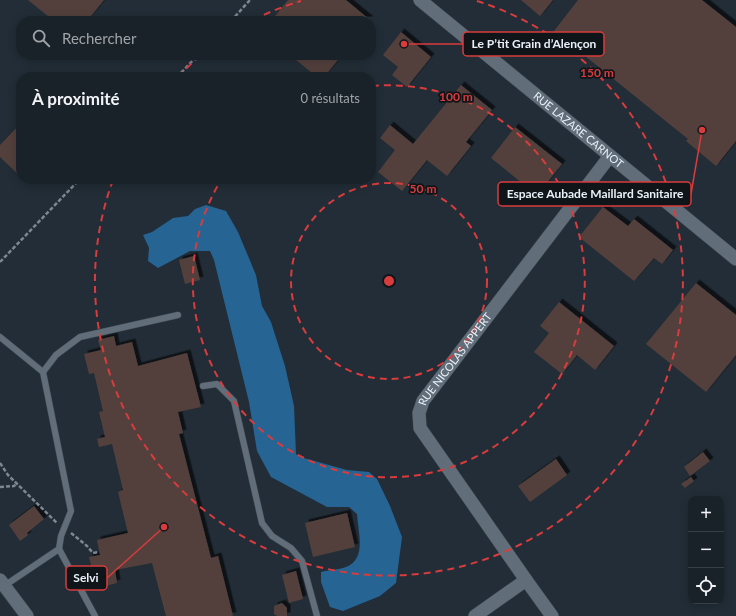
<!DOCTYPE html>
<html lang="fr">
<head>
<meta charset="utf-8">
<style>
  body { margin:0; font-family:Lato,sans-serif; background:#272f35; color:#f1f3f6 }
  .controls { position:absolute; right:12px; bottom:12px; display:grid; overflow:hidden; border-radius:8px; box-shadow:0 2px 10px #0003 }
  .controls button { width:36px; height:36px; display:grid; place-items:center; padding:0; border:0; border-bottom:1px solid #383f46; background:#1a2229; color:#f1f3f6; font:20px sans-serif }
  .list { margin:0; padding:0; list-style:none }
  h2 { display:flex; justify-content:space-between; align-items:center; height:52px; margin:0; padding:0 16px; font-size:17px }
  h2 small { font-size:13px; font-weight:400; color:#9fa4a8 }
  .icon { flex:none; width:22px; height:22px; fill:none; stroke:currentColor; stroke-width:2; stroke-linecap:round; stroke-linejoin:round }
  .map { position:relative; flex:none; width:736px; height:616px; overflow:hidden }
  .search { position:absolute; background:#1a2229; box-shadow:0 2px 10px #0003; left:16px; top:16px; width:360px; height:44px; display:flex; align-items:center; gap:10px; box-sizing:border-box; padding:0 14px; border-radius:16px; color:#9fa4a8; font-size:15px }
  .panel { position:absolute; background:#1a2229; box-shadow:0 2px 10px #0003; left:16px; top:72px; width:360px; height:112px; border-radius:16px }
  .map>svg:first-child { display:block }
</style>
</head>
<body>
<div class="map">
<svg width="736" height="616" viewBox="0 0 736 616">
  <defs>
    <filter id="shadow"><feDropShadow dx="3.5" dy="-3.5" stdDeviation="0" flood-color="#0009"/></filter>
  </defs>
  <rect width="100%" height="100%" fill="#222d37"/>
  <!-- forest -->
  <path fill="#266494" d="M 206,205 L 226,211 L 238,232 L 256,275 L 262,306 L 271,322 L 285,366 L 294,406 L 296,454 L 300,457 L 347,470 L 369,472 L 377,479 L 390,506 L 402,537 L 396,583 L 380,596 L 343,611 L 330,607 L 321,582 L 321,572 C 329,570 338,570 346,567 C 367,559 358,532 357,514 L 349,507 L 327,507 L 271,477 L 257,451 L 249,402 L 214,260 L 210,251 L 190,251 L 158,268 L 148,261 L 149,248 L 143,235 L 152,232 L 173,218 L 188,216 L 195,209 Z"/>
  <!-- building -->
  <g fill="#52413c" filter="url(#shadow)">
    <path d="M 28,0 L 104,0 L 87,21 L 54,21 Z"/>
    <path d="M 288,0 L 346,0 L 370,20 L 271,21 Z"/>
    <path d="M 521,0 L 553,0 L 540,16 Z"/>
    <path d="M 578,0 L 702,0 L 736,27 L 736,141 L 716,166 L 686,141 L 688,139 L 554,31 Z"/>
    <path d="M 401,32 L 431,57 L 407,87 L 392,75 L 398,67 L 383,55 Z"/>
    <path d="M 290,55 L 342,55 L 324,77 L 317,77 Z"/>
    <path d="M 461,85 L 492,110 L 466,142 L 471,146 L 447,176 L 427,160 L 402,191 L 378,172 L 395,150 L 380,138 L 390,125 L 413,144 Z"/>
    <path d="M 21,123 L 21,177 L 0,157 L 0,145 Z"/>
    <path d="M 515,127 L 562,164 L 537,195 L 491,158 Z"/>
    <path d="M 603,207 L 628,226 L 634,219 L 673,250 L 662,264 L 654,258 L 634,281 L 579,237 Z"/>
    <path d="M 194,256 L 200,280 L 185,284 L 179,260 Z"/>
    <path d="M 696,283 L 736,315 L 736,355 L 706,392 L 646,344 Z"/>
    <path d="M 559,302 L 614,346 L 595,370 L 577,355 L 562,374 L 534,352 L 549,333 L 540,326 Z"/>
    <path d="M 114,336 L 116,346 L 132,342 L 138,366 L 187,353 L 201,407 L 178,412 L 183,433 L 179,434 L 211,558 L 218,556 L 233,616 L 166,616 L 152,563 L 115,570 L 117,583 L 97,588 L 89,557 L 100,555 L 97,540 L 128,533 L 118,492 L 123,490 L 112,444 L 99,447 L 97,439 L 105,437 L 99,412 L 103,411 L 94,373 L 89,374 L 84,354 L 101,350 L 98,340 Z"/>
    <path d="M 703,452 L 710,461 L 690,476 L 684,467 Z"/>
    <path d="M 556,459 L 567,475 L 530,502 L 518,486 Z"/>
    <path d="M 691,477 L 694,481 L 685,488 L 681,484 Z"/>
    <path d="M 34,506 L 44,519 L 27,533 L 28,535 L 20,541 L 9,525 Z"/>
    <path d="M 347,513 L 355,547 L 313,557 L 305,523 Z"/>
    <path d="M 296,571 L 303,599 L 289,603 L 282,575 Z"/>
    <path d="M 282,603 L 287,608 L 287,616 L 277,616 L 274,614 L 274,606 Z"/>
  </g>
  <g fill="none" stroke-linecap="round" stroke-linejoin="round">
    <defs>
      <g id="lane">
        <path d="M 0,337 L 43,372"/>
        <path d="M 203,386 L 217,384 L 234,401 L 262,523 L 272,536 L 291,548 L 302,561 L 317,616"/>
        <path d="M 4,586 L 59,549"/>
        <path d="M 95,616 L 59,549 L 61,536 L 71,511 L 43,372 L 56,355 L 80,337 L 178,315"/>
      </g>
      <g id="street">
        <path id="s1" d="M 420,0 L 736,259"/>
        <path d="M 0,580 L 27,616"/>
        <path d="M 526,580 L 552,616"/>
        <path id="s2" d="M 475,616 L 526,580 L 420,428 L 419,413 L 423,401 L 610,156"/>
      </g>
    </defs>
    <!-- lane casing -->
    <use href="#lane" stroke="#404a52" stroke-width="7"/>
    <!-- street casing -->
    <use href="#street" stroke="#404a52" stroke-width="14"/>
    <!-- path -->
    <g stroke="#7e8790" stroke-width="2.5" stroke-dasharray="4 2" stroke-linecap="butt">
      <path d="M 231,21 L 250,0"/>
      <path d="M 177,77 L 198,55"/>
      <path d="M 0,262 L 80,179"/>
      <path d="M 0,463 L 8,475 L 57,523"/>
      <path d="M 0,487 L 14,486 L 17,483"/>
      <path d="M 71,533 L 87,546 L 93,553 L 99,552"/>
    </g>
    <!-- lane -->
    <use href="#lane" stroke="#616e7a" stroke-width="6"/>
    <!-- street -->
    <use href="#street" stroke="#616e7a" stroke-width="13"/>
  </g>
  <!-- distance rings -->
  <g fill="none" stroke="#d83c3d" stroke-width="2" stroke-dasharray="7 5">
    <circle cx="389" cy="281" r="98"/>
    <path d="M372 86A196 196 0 1 1 221 180"/>
    <path d="M178 77A294 294 0 0 1 200 56M253 20A294 294 0 0 1 301 1M477 1A294 294 0 1 1 113 180"/>
  </g>
  <g text-anchor="middle" stroke-width="3.5" stroke-linejoin="round" paint-order="stroke">
    <!-- street labels -->
    <g font-size="11" fill="#e9f1f8" stroke="#101519">
      <text dy="4" stroke="none"><textPath href="#s1" startOffset="205">RUE LAZARE CARNOT</textPath></text>
      <text dy="4" stroke="none"><textPath href="#s2" startOffset="328">RUE NICOLAS APPERT</textPath></text>
    </g>
  </g>
  <circle cx="389" cy="281" r="6" fill="#d83c3d" stroke="#101519" stroke-width="2"/>
  <g font-size="12" text-anchor="middle" font-weight="bold" fill="#d83c3d" stroke="#101519" stroke-width="3.5" stroke-linejoin="round" paint-order="stroke">
    <text x="597" y="77">150 m</text>
    <text x="456" y="101">100 m</text>
    <text x="423" y="193">50 m</text>
  </g>
  <!-- callouts -->
  <path fill="none" stroke="#d83c3d" stroke-width="1.5" d="M404 44L463 44M702 130L691 194M164 527L107 578"/>
  <g fill="#d83c3d" stroke="#101519" stroke-width="1.5">
    <circle cx="404" cy="44" r="4"/>
    <circle cx="702" cy="130" r="4"/>
    <circle cx="164" cy="527" r="4"/>
  </g>
  <g fill="#101519" stroke="#d83c3d" stroke-width="1.5">
    <rect x="463" y="32" width="141" height="24" rx="4"/>
    <rect x="498" y="182" width="193" height="24" rx="4"/>
    <rect x="66" y="566" width="41" height="24" rx="4"/>
  </g>
  <g font-size="12" text-anchor="middle" font-weight="bold" fill="#e9f1f8">
    <text x="534" y="48">Le P’tit Grain d’Alençon</text>
    <text x="595" y="198">Espace Aubade Maillard Sanitaire</text>
    <text x="86" y="582">Selvi</text>
  </g>
</svg>
<div class="controls">
<button>+</button>
<button>−</button>
<button><svg class="icon" aria-label="locate" viewBox="0 0 24 24"><circle cx="12" cy="12" r="6"/><path d="M12 2v4M12 18v4M2 12h4M18 12h4"/></svg></button>
</div>
<div class="search"><svg class="icon" aria-label="search" viewBox="0 0 24 24"><circle cx="10" cy="10" r="6"/><path d="M15 15l6 6"/></svg>Rechercher</div>
<section class="panel">
<h2>À proximité<small>0 résultats</small></h2>
<ul class="list">
</ul>
</section>
</div>
</body>
</html>
